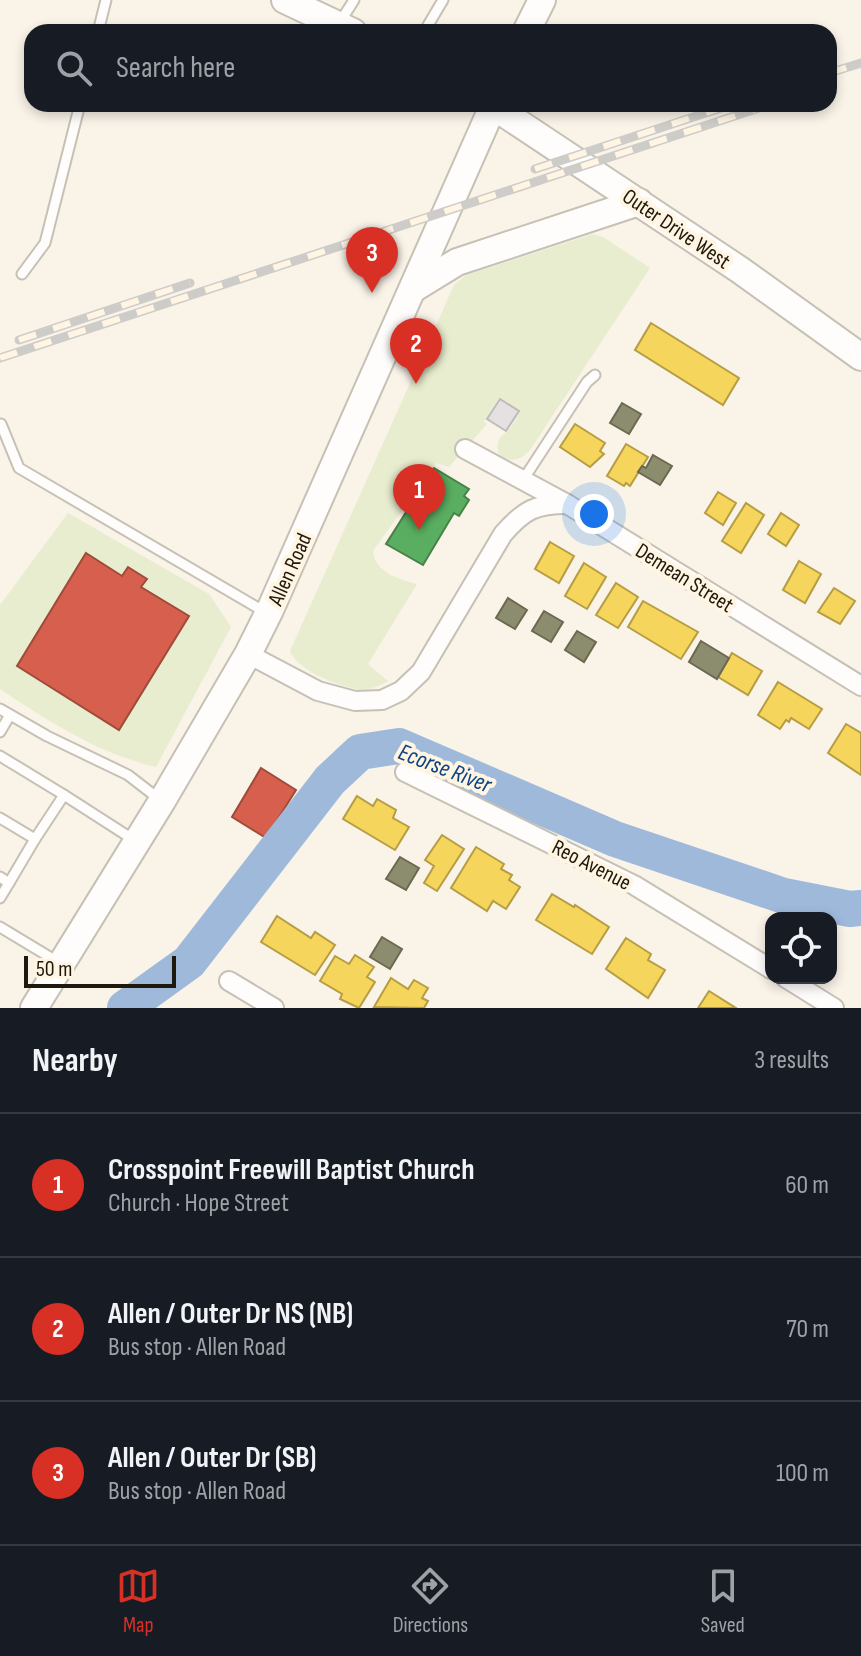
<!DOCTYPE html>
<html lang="en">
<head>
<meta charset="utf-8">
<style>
  body { margin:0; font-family:"Sofia Sans Condensed",sans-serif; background:#242831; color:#f1f3f6 }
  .controls { position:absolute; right:24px; bottom:24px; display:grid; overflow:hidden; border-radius:16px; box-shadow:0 4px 12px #0003 }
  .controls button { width:72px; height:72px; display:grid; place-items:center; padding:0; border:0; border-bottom:2px solid #363941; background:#171b24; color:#f1f3f6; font:40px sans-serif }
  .scale { position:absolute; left:24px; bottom:20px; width:152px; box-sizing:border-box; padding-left:8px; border:4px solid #1f190d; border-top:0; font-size:22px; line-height:28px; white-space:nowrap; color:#1f190d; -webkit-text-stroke:6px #fff5e2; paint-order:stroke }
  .you { position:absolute; left:594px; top:514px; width:28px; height:28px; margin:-20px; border:6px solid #fff; border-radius:50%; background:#1a73e8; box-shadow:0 0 0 12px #1a73e833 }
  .badge { display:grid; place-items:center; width:52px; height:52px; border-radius:50%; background:#d93025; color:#fff; font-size:26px; font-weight:700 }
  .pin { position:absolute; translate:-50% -66px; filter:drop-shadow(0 2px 4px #0008) }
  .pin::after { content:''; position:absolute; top:42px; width:28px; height:24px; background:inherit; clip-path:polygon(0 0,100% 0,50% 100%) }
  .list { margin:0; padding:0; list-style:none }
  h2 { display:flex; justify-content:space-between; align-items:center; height:104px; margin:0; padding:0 32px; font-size:34px }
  h2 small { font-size:26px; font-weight:400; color:#9ea1a6 }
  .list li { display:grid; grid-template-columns:52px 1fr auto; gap:24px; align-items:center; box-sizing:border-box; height:144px; padding:0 32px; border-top:2px solid #363941 }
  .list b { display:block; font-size:30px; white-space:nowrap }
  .list p { margin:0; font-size:26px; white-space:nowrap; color:#9ea1a6 }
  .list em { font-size:26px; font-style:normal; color:#9ea1a6 }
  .icon { flex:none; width:44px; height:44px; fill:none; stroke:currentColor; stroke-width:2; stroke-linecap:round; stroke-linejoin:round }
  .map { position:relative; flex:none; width:861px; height:1008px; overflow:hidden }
  .search { position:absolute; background:#171b24; box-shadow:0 4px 12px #0003; left:24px; right:24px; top:24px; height:88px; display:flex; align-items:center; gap:20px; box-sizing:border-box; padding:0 28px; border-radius:24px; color:#9ea1a6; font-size:30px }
  .sheet { height:536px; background:#171b24 }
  nav { display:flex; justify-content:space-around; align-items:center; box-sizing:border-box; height:112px; border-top:2px solid #363941; background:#171b24; font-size:22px; color:#9ea1a6 }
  nav a { display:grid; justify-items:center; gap:4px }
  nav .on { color:#d93025 }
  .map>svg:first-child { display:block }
</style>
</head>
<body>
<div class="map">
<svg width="861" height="1008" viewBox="0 0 861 1008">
  <rect width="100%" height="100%" fill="#f9f3e8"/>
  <!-- green -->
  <g fill="#e8edcf">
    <path d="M 593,234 L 603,237 L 650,268 L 530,450 C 521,460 510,464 499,454 C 495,440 500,438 508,430 C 513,426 517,417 520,411 L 499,398 L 484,422 L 487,424 L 449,467 L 436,463 L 373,551 C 374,572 400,580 417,584 L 368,664 L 388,681 C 379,687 367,691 357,689 C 336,685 298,671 290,651 L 454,285 L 466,275 Z"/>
    <path d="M 68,513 L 209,594 L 231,627 L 156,767 C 99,754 48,721 0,689 L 0,605 Z"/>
  </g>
  <!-- homes -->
  <g fill="#f6d55c" stroke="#b69d44" stroke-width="2">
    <path d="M 651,323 L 739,378 L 723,405 L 635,350 Z"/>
    <path d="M 575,424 L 605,443 L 600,451 L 604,454 L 590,467 L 560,447 Z"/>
    <path d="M 626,444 L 648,457 L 630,486 L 626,483 L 624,486 L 607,476 Z"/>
    <path d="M 718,492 L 736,503 L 723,525 L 705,513 Z"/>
    <path d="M 746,503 L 764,515 L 741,553 L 722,541 Z"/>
    <path d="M 781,513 L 799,525 L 786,546 L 768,534 Z"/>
    <path d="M 550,542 L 574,556 L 559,583 L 535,569 Z"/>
    <path d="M 799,561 L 821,574 L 805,603 L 783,590 Z"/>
    <path d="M 584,563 L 606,577 L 587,609 L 565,596 Z"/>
    <path d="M 616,583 L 638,597 L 618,628 L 596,615 Z"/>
    <path d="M 834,588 L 855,601 L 840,624 L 818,612 Z"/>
    <path d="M 643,601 L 698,632 L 681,659 L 628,627 Z"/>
    <path d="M 732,653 L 762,671 L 748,695 L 718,677 Z"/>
    <path d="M 778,682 L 822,709 L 809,729 L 791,718 L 789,722 L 786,720 L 780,729 L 758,715 Z"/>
    <path d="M 846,724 L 861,733 L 861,775 L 828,753 Z"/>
    <path d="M 357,796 L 373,806 L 377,799 L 396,810 L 393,818 L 409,827 L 395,850 L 343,819 Z"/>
    <path d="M 442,835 L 464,849 L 437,891 L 424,883 L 434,866 L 425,860 Z"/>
    <path d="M 476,847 L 504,864 L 501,869 L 512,875 L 509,880 L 520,887 L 506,909 L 493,901 L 487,911 L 451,888 Z"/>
    <path d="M 552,894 L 574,907 L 575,905 L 609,927 L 592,954 L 536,920 Z"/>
    <path d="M 277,916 L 311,938 L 315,932 L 335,945 L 315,975 L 261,942 Z"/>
    <path d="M 626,938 L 651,954 L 648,960 L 665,970 L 648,998 L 606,969 Z"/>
    <path d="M 355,955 L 374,967 L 367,977 L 375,982 L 359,1008 L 340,999 L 342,994 L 320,981 L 335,956 L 349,964 Z"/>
    <path d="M 391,978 L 408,989 L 414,980 L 428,988 L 422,998 L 428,1001 L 424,1008 L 374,1007 Z"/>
    <path d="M 709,991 L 736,1008 L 698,1008 Z"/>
  </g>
  <!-- shops -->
  <g fill="#d6604d" stroke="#9f4b3a" stroke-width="2">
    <path d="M 86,553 L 122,576 L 128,567 L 147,579 L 141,587 L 189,616 L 119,730 L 17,666 Z"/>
    <path d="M 261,768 L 296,790 L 266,838 L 232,817 Z"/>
  </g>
  <!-- public -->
  <path fill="#5aae61" stroke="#488148" stroke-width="2" d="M 434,468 L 469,489 L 464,496 L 469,500 L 459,516 L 454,513 L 423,565 L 386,544 Z"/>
  <!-- industry -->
  <g fill="#8c8c6e" stroke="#6b6a51" stroke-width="2">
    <path d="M 622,403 L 641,414 L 629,434 L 610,423 Z"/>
    <path d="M 653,455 L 672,466 L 660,485 L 638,472 L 642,466 L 646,468 Z"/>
    <path d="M 508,598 L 527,610 L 515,629 L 496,618 Z"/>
    <path d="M 544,611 L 563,622 L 551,642 L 532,631 Z"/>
    <path d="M 577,631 L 596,642 L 584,662 L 565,650 Z"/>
    <path d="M 701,641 L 729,658 L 717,679 L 689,662 Z"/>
    <path d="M 400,857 L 419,868 L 406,890 L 386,879 Z"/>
    <path d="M 382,937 L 402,949 L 390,969 L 370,957 Z"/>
  </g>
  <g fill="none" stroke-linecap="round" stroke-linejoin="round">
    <!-- river -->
    <path stroke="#9fb9db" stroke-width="36" d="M 125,1008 L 189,962 L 330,780 L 360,752 L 399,746 L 615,839 L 784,896 L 850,909 L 861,908"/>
  </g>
  <!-- building -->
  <path fill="#e5e0e1" stroke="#bfbbbc" stroke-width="2" d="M 500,399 L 519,411 L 506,431 L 487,419 Z"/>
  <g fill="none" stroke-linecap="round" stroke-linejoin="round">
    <defs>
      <g id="lane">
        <path d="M 340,22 L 354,0"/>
        <path d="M 98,32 L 106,0"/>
        <path d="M 424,32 L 443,0"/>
        <path d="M 22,274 L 45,243 L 80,104"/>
        <path d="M 1,424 L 19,468 L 265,612"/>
        <path d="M 523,480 L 587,382 L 595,375"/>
        <path d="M 0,709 L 47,736 L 128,775 L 159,799"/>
        <path d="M 0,732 L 10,715"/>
        <path d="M 0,756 L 64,795"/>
        <path d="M 0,818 L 35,839 L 64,795 L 134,840"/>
        <path d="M 0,877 L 9,883 L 35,839"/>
        <path d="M 0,898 L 9,883"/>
        <path d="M 0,927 L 58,962"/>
      </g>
      <g id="street">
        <path d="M 465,449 L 567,504 L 861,686"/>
        <path d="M 248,654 L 318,691 L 355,701 L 382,700 L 401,691 L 421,672 L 503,534 C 524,510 535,504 567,504"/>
        <path d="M 405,772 L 634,885 L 771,969"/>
        <path d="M 786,978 L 834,1008"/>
        <path d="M 229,981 L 274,1008"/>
      </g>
      <g id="secondary">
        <path d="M 285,0 L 353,32"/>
        <path d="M 526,32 L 542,0"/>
        <path d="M 490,104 L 740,270 L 861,357"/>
        <path d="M 413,289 L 457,262 L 639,202"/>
        <path d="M 34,1008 L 162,801 L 248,654 L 270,610 L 494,104"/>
      </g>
    </defs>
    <!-- lane casing -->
    <use href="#lane" stroke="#c6c0b5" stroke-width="13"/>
    <!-- street casing -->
    <use href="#street" stroke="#c6c0b5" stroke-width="22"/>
    <!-- secondary casing -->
    <use href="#secondary" stroke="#c6c0b5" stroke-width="30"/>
    <!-- lane -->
    <use href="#lane" stroke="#fefdfc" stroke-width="9"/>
    <!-- street -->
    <use href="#street" stroke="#fefdfc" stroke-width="18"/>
    <!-- secondary -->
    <use href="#secondary" stroke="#fefdfc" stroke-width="26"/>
    <defs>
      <g id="rail">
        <path d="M 829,73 L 861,63"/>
        <path d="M 535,169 L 733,104"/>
        <path d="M 19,340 L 190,283"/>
        <path d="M 0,358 L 771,104"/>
      </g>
    </defs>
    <!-- rail casing -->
    <use href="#rail" stroke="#ceccc9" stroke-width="9"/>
    <!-- rail -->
    <use href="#rail" stroke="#fff5e2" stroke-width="6" stroke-dasharray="18" stroke-linecap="butt"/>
  </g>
  <g text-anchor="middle" stroke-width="8" stroke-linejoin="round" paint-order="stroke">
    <!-- street labels -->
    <g font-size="22" fill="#1f190d" stroke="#fff5e2">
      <text transform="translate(677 228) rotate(34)" y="8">Outer Drive West</text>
      <text transform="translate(289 569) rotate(-66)" y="8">Allen Road</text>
      <text transform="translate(685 577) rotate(32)" y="8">Demean Street</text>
      <text transform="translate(592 864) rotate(27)" y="8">Reo Avenue</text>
    </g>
    <!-- water labels -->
    <g font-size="24" font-style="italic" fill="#0d4484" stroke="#fff5e2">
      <text transform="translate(445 768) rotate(21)" y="8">Ecorse River</text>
    </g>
  </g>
</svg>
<div class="controls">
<button><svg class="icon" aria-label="locate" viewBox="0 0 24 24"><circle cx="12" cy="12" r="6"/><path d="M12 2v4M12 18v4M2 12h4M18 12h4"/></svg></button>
</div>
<div class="scale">50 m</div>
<div class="you"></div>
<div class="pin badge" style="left:419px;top:530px">1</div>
<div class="pin badge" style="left:416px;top:384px">2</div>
<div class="pin badge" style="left:372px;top:293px">3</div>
<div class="search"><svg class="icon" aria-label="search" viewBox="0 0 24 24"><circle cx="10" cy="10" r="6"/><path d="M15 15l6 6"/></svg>Search here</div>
</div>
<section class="sheet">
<h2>Nearby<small>3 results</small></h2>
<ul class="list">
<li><span class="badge">1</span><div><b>Crosspoint Freewill Baptist Church</b><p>Church · Hope Street</p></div><em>60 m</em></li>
<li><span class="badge">2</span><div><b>Allen / Outer Dr NS (NB)</b><p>Bus stop · Allen Road</p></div><em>70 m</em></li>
<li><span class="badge">3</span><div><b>Allen / Outer Dr (SB)</b><p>Bus stop · Allen Road</p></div><em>100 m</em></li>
</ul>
</section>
<nav>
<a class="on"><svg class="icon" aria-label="map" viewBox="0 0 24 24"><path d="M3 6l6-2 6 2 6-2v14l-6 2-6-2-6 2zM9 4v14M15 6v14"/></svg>Map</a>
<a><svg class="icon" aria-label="directions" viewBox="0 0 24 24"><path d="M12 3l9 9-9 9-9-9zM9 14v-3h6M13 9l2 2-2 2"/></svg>Directions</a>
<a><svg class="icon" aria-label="saved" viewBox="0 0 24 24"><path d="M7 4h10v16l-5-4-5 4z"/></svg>Saved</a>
</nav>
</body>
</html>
